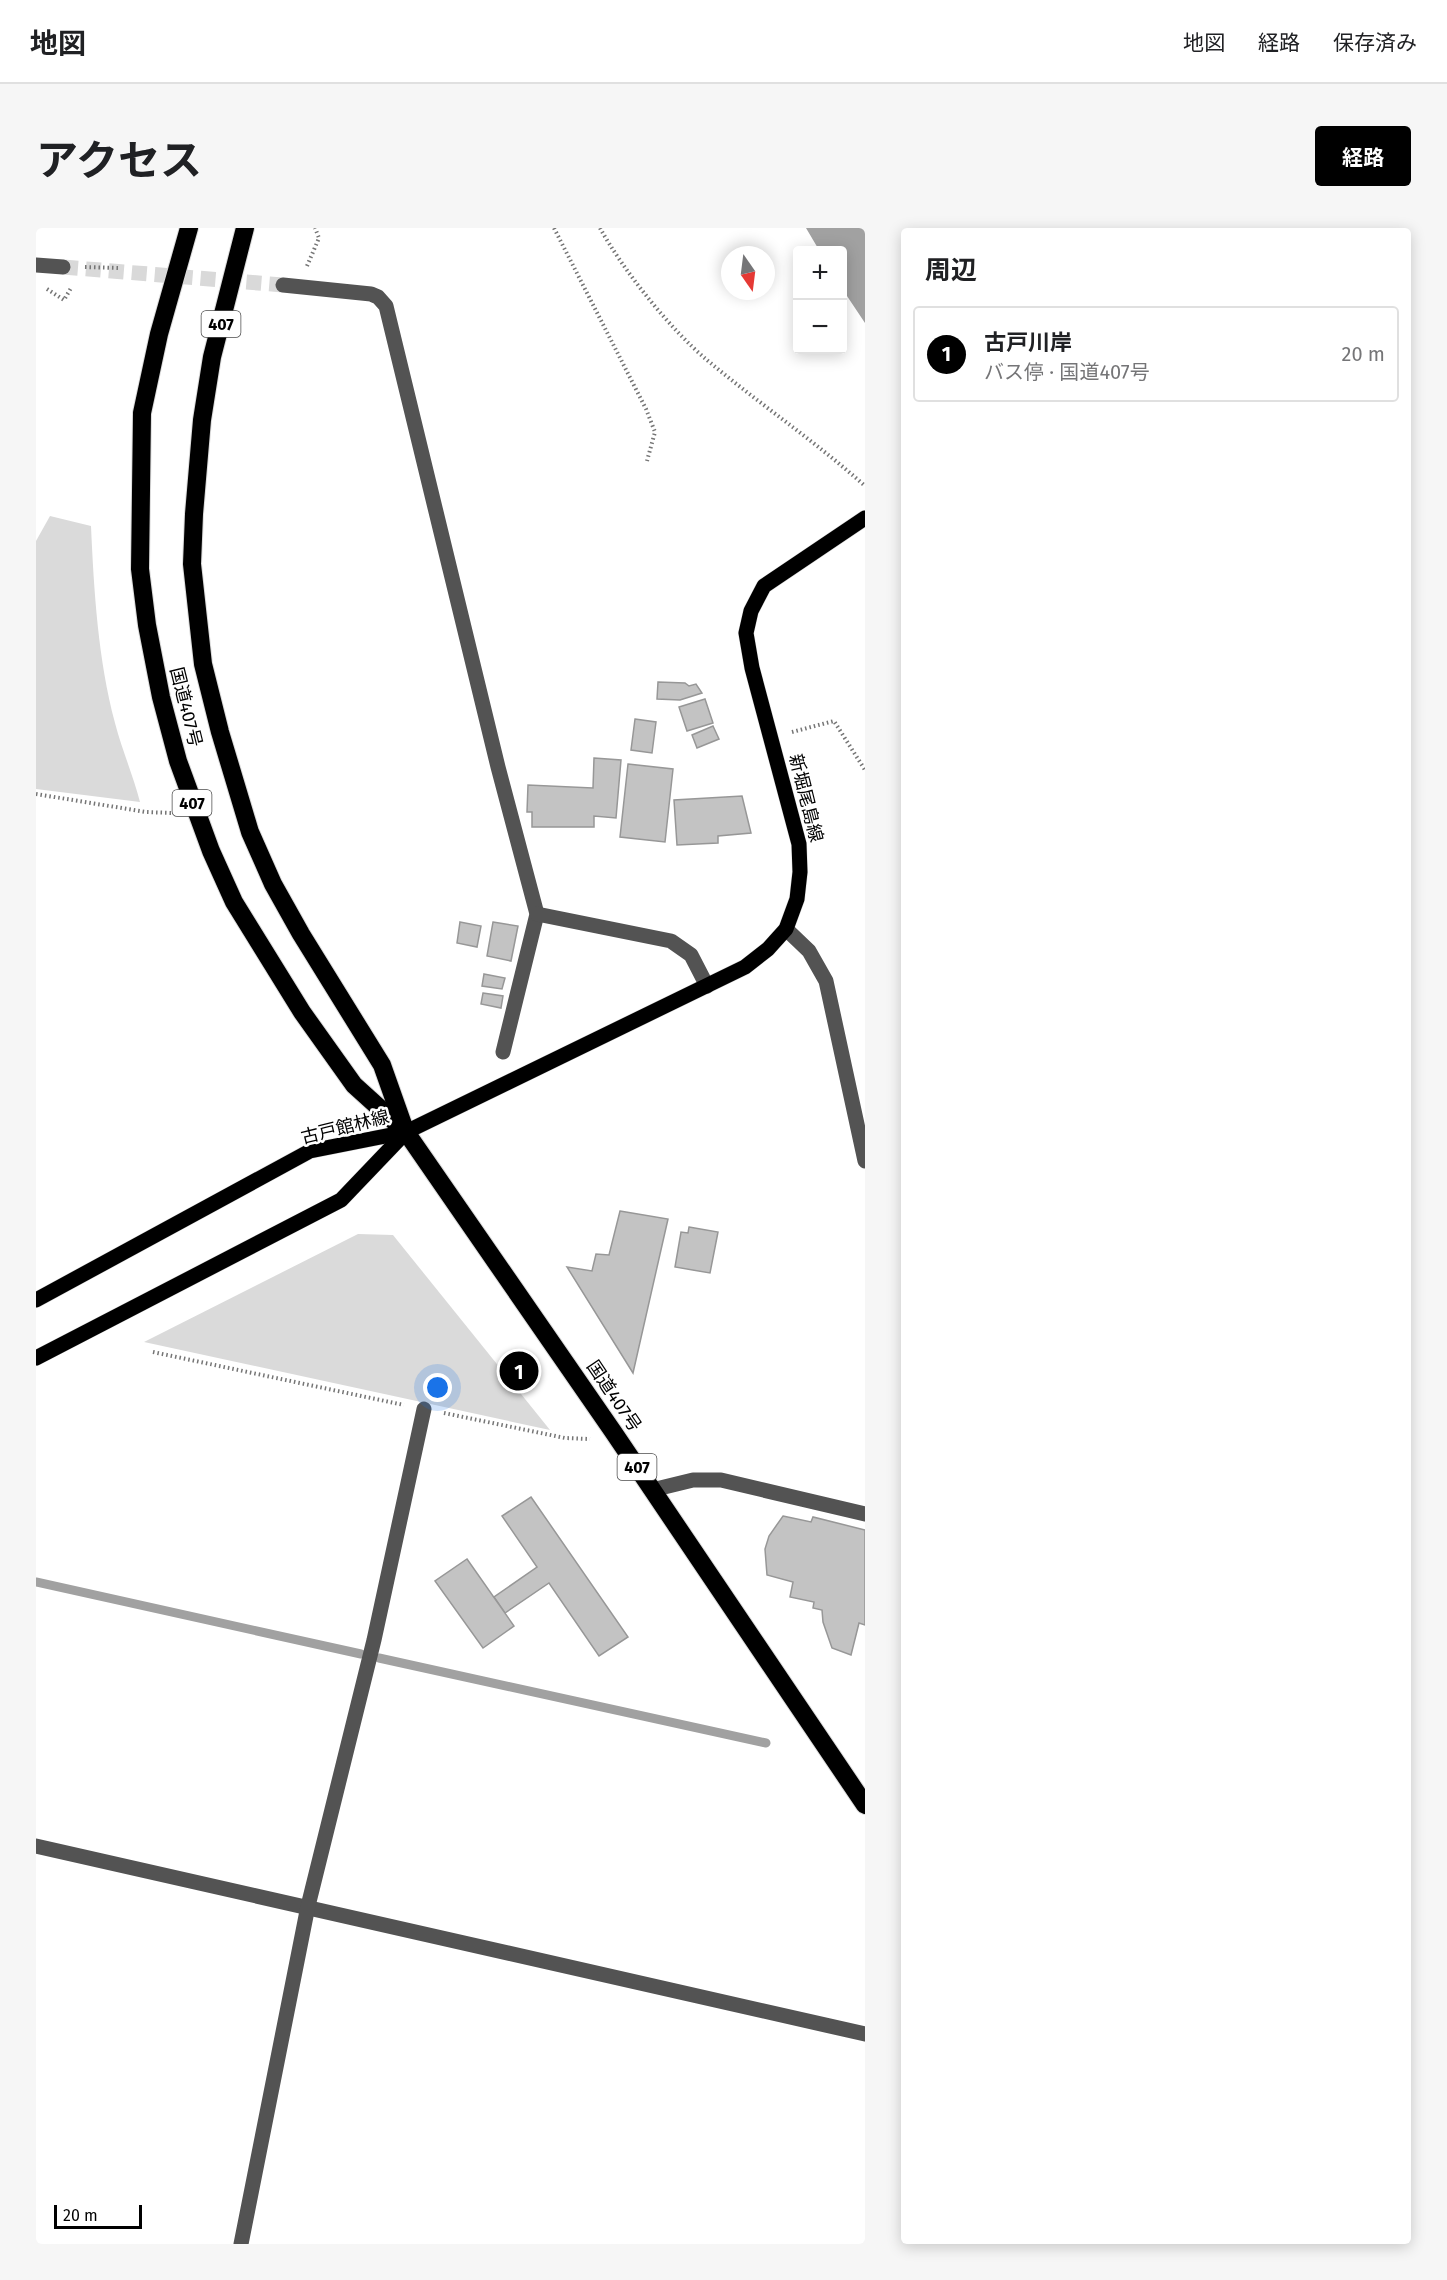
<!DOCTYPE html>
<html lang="ja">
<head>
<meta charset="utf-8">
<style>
  body { margin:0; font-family:"Fira Sans","Noto Sans JP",sans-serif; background:#f6f6f6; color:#202124 }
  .controls { position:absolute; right:18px; top:18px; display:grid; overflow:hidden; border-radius:6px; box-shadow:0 3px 15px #0003 }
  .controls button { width:54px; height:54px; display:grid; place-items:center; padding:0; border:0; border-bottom:2px solid #e0e0e0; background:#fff; color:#202124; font:30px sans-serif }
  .compass { position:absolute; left:685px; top:18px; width:54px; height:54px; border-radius:50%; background:#fff; box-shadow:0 3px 15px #0003; rotate:166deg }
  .scale { position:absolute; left:18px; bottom:15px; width:88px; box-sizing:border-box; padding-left:6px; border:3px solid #000; border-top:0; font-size:16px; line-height:21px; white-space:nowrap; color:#000; -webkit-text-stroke:4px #fff; paint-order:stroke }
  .you { position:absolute; left:402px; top:1160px; width:21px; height:21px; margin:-15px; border:4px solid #fff; border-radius:50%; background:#1a73e8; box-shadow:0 0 0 9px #1a73e833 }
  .badge { display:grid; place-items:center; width:39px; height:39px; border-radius:50%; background:#000; color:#fff; font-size:20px; font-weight:700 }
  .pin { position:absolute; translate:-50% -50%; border:3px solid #fff; box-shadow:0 2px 6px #0006 }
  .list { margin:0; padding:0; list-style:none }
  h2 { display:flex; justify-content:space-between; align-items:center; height:78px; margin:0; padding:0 24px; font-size:26px }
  h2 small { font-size:20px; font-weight:400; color:#757577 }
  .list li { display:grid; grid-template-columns:39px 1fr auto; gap:18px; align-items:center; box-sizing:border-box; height:96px; margin:0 12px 12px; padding:0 12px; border:2px solid #e0e0e0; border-radius:6px }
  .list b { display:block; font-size:22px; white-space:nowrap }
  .list p { margin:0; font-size:20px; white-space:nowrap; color:#757577 }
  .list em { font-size:20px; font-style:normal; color:#757577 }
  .map { position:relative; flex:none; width:829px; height:2016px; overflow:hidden; border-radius:6px }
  header { display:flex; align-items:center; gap:36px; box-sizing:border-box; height:84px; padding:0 30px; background:#fff; border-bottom:2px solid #e0e0e0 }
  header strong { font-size:28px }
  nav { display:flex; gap:33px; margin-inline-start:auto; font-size:21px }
  .intro { display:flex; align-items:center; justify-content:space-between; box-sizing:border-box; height:144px; padding:0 36px }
  h1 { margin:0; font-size:42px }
  .button { padding:15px 27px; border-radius:6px; background:#000; color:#fff; font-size:21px; font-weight:700 }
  main { display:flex; gap:36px; padding:0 36px }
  aside { flex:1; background:#fff; border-radius:6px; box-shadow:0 3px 15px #0003 }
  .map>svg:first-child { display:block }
</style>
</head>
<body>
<header>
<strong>地図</strong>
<nav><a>地図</a><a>経路</a><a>保存済み</a></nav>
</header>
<div class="intro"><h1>アクセス</h1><a class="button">経路</a></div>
<main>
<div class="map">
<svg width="829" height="2016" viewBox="0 0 829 2016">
  <rect width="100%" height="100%" fill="#fff"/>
  <!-- green -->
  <g fill="#dadada">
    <path d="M 14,288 L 55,298 C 58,364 62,431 79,495 C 86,522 97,547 104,574 L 0,561 L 0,313 Z"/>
    <path d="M 322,1006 L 357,1007 L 514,1202 L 108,1114 Z"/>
  </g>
  <!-- water -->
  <path fill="#a1a1a1" d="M 770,0 L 829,0 L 829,95 L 807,62 L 806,22 L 783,22 Z"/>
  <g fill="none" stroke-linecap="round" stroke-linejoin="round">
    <!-- stream -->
    <g stroke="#a1a1a1" stroke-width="9">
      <path d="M 0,1354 L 325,1426"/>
      <path d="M 343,1430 L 730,1515"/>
    </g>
  </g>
  <!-- building -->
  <g fill="#c3c3c3" stroke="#979797" stroke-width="1.5">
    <path d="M 622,454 L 649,455 L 653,458 L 660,456 L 666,465 L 644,472 L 621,471 Z"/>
    <path d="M 669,471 L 677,495 L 651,503 L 643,479 Z"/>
    <path d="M 599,491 L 620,494 L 616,525 L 595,522 Z"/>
    <path d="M 677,498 L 683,511 L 661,520 L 656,507 Z"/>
    <path d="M 558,530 L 585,532 L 580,590 L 558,588 L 558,599 L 496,599 L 496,584 L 491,584 L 492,557 L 557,560 Z"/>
    <path d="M 592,536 L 637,541 L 629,614 L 584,609 Z"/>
    <path d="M 706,568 L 715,605 L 682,608 L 682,615 L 641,617 L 638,572 Z"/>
    <path d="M 424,694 L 445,698 L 441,719 L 421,715 Z"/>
    <path d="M 457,694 L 482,698 L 475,733 L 451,728 Z"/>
    <path d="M 448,746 L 469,750 L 466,761 L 446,758 Z"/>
    <path d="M 447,765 L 467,768 L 465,780 L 445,776 Z"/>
    <path d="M 584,983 L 632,991 L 597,1145 L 531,1039 L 556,1043 L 560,1026 L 573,1027 Z"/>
    <path d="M 653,999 L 682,1004 L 674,1045 L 639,1039 L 645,1004 L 652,1005 Z"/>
    <path d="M 495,1269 L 592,1409 L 563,1428 L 513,1355 L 469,1385 L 458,1369 L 501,1339 L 466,1288 Z"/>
    <path d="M 747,1288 L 775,1294 L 777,1289 L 829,1302 L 829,1397 L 823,1395 L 815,1427 L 796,1420 L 787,1394 L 786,1382 L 777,1380 L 778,1374 L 754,1369 L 757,1354 L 731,1347 L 729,1321 L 733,1308 Z"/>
    <path d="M 431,1331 L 478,1398 L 447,1420 L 399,1353 Z"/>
  </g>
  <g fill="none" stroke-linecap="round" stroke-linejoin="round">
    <!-- minor-tunnel -->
    <path stroke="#d9d9d9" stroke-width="15" stroke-dasharray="15 8" stroke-linecap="butt" d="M 27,39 L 247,57"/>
    <defs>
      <g id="major">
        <path d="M 0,1072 L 274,923 L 370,904 L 709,739 L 732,721 L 750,701 L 761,671 L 764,644 L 763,616 L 716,440 L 710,405 L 715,383 L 728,358 L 829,290"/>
        <path d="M 0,1130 L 305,972 L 370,904"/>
      </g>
      <g id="highway">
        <path d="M 153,0 L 123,106 L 106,185 L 104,341 L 111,397 L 125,469 L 142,533 L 175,623 L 198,674 L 266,784 L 318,857 L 370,904 L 578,1205 L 829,1577"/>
        <path d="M 209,0 L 176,129 L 166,192 L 158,286 L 156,336 L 167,436 L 184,504 L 214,604 L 237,656 L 265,706 L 346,837 L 369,902"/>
      </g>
    </defs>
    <!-- major casing -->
    <use href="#major" stroke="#dbdbdb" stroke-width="16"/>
    <!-- highway casing -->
    <use href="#highway" stroke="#dbdbdb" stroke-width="20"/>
    <!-- path -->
    <g stroke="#757575" stroke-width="4" stroke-dasharray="1.5 3" stroke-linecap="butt">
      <path d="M 518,0 L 610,181 L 619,204 L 611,233"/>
      <path d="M 564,0 C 587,42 634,101 671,132 C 722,175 779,213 829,258"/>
      <path d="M 271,38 L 283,10 L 279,0"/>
      <path d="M 49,39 L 84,40"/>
      <path d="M 11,61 L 28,72 L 35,60"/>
      <path d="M 756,504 L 798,493 L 829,542"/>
      <path d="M 0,566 L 110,584 L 136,585"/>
      <path d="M 117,1124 L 368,1177"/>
      <path d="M 408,1185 L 529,1210 L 554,1211"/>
    </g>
    <!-- minor -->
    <g stroke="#535353" stroke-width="15">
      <path d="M 0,37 L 27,39"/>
      <path d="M 247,57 L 335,66 L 342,69 L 350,78 L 462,539 L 501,686 L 467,824"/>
      <path d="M 501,686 L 635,713 L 655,727 L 671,758"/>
      <path d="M 750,701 L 773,723 L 790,753 L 829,933"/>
      <path d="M 616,1262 L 657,1252 L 685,1252 L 829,1286"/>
      <path d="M 0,1618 L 829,1806"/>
      <path d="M 205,2016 L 272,1678 L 338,1412 L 388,1181"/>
    </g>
    <!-- major -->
    <use href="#major" stroke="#000" stroke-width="15"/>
    <!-- highway -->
    <use href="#highway" stroke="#000" stroke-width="18"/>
  </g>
  <g text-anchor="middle" stroke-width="5" stroke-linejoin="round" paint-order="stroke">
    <!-- shield labels -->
    <g fill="#fff" stroke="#4c4c4c" stroke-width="1.5">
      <rect x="165.5" y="83" width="39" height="26" rx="4.5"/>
      <rect x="136.5" y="562" width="39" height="26" rx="4.5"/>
      <rect x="581.5" y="1226" width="39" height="26" rx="4.5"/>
    </g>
    <g font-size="16" font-weight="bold" fill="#000">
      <text x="185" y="102">407</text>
      <text x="156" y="581">407</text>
      <text x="601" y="1245">407</text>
    </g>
    <!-- street labels -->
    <g font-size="18" fill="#000" stroke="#fff">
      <text transform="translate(150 479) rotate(76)" y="6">国道407号</text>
      <text transform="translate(770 570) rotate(76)" y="6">新堀尾島線</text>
      <text transform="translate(309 899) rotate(-14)" y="6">古戸館林線</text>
      <text transform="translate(578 1168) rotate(56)" y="6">国道407号</text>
    </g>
  </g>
</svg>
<div class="controls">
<button>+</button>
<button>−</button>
</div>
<svg class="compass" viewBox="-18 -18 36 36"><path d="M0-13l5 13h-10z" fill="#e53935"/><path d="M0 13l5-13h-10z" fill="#757577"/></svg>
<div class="scale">20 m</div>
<div class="you"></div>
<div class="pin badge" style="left:483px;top:1143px">1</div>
</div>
<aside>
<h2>周辺<small></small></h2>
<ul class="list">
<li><span class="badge">1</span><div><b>古戸川岸</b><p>バス停 · 国道407号</p></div><em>20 m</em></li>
</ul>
</aside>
</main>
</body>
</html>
